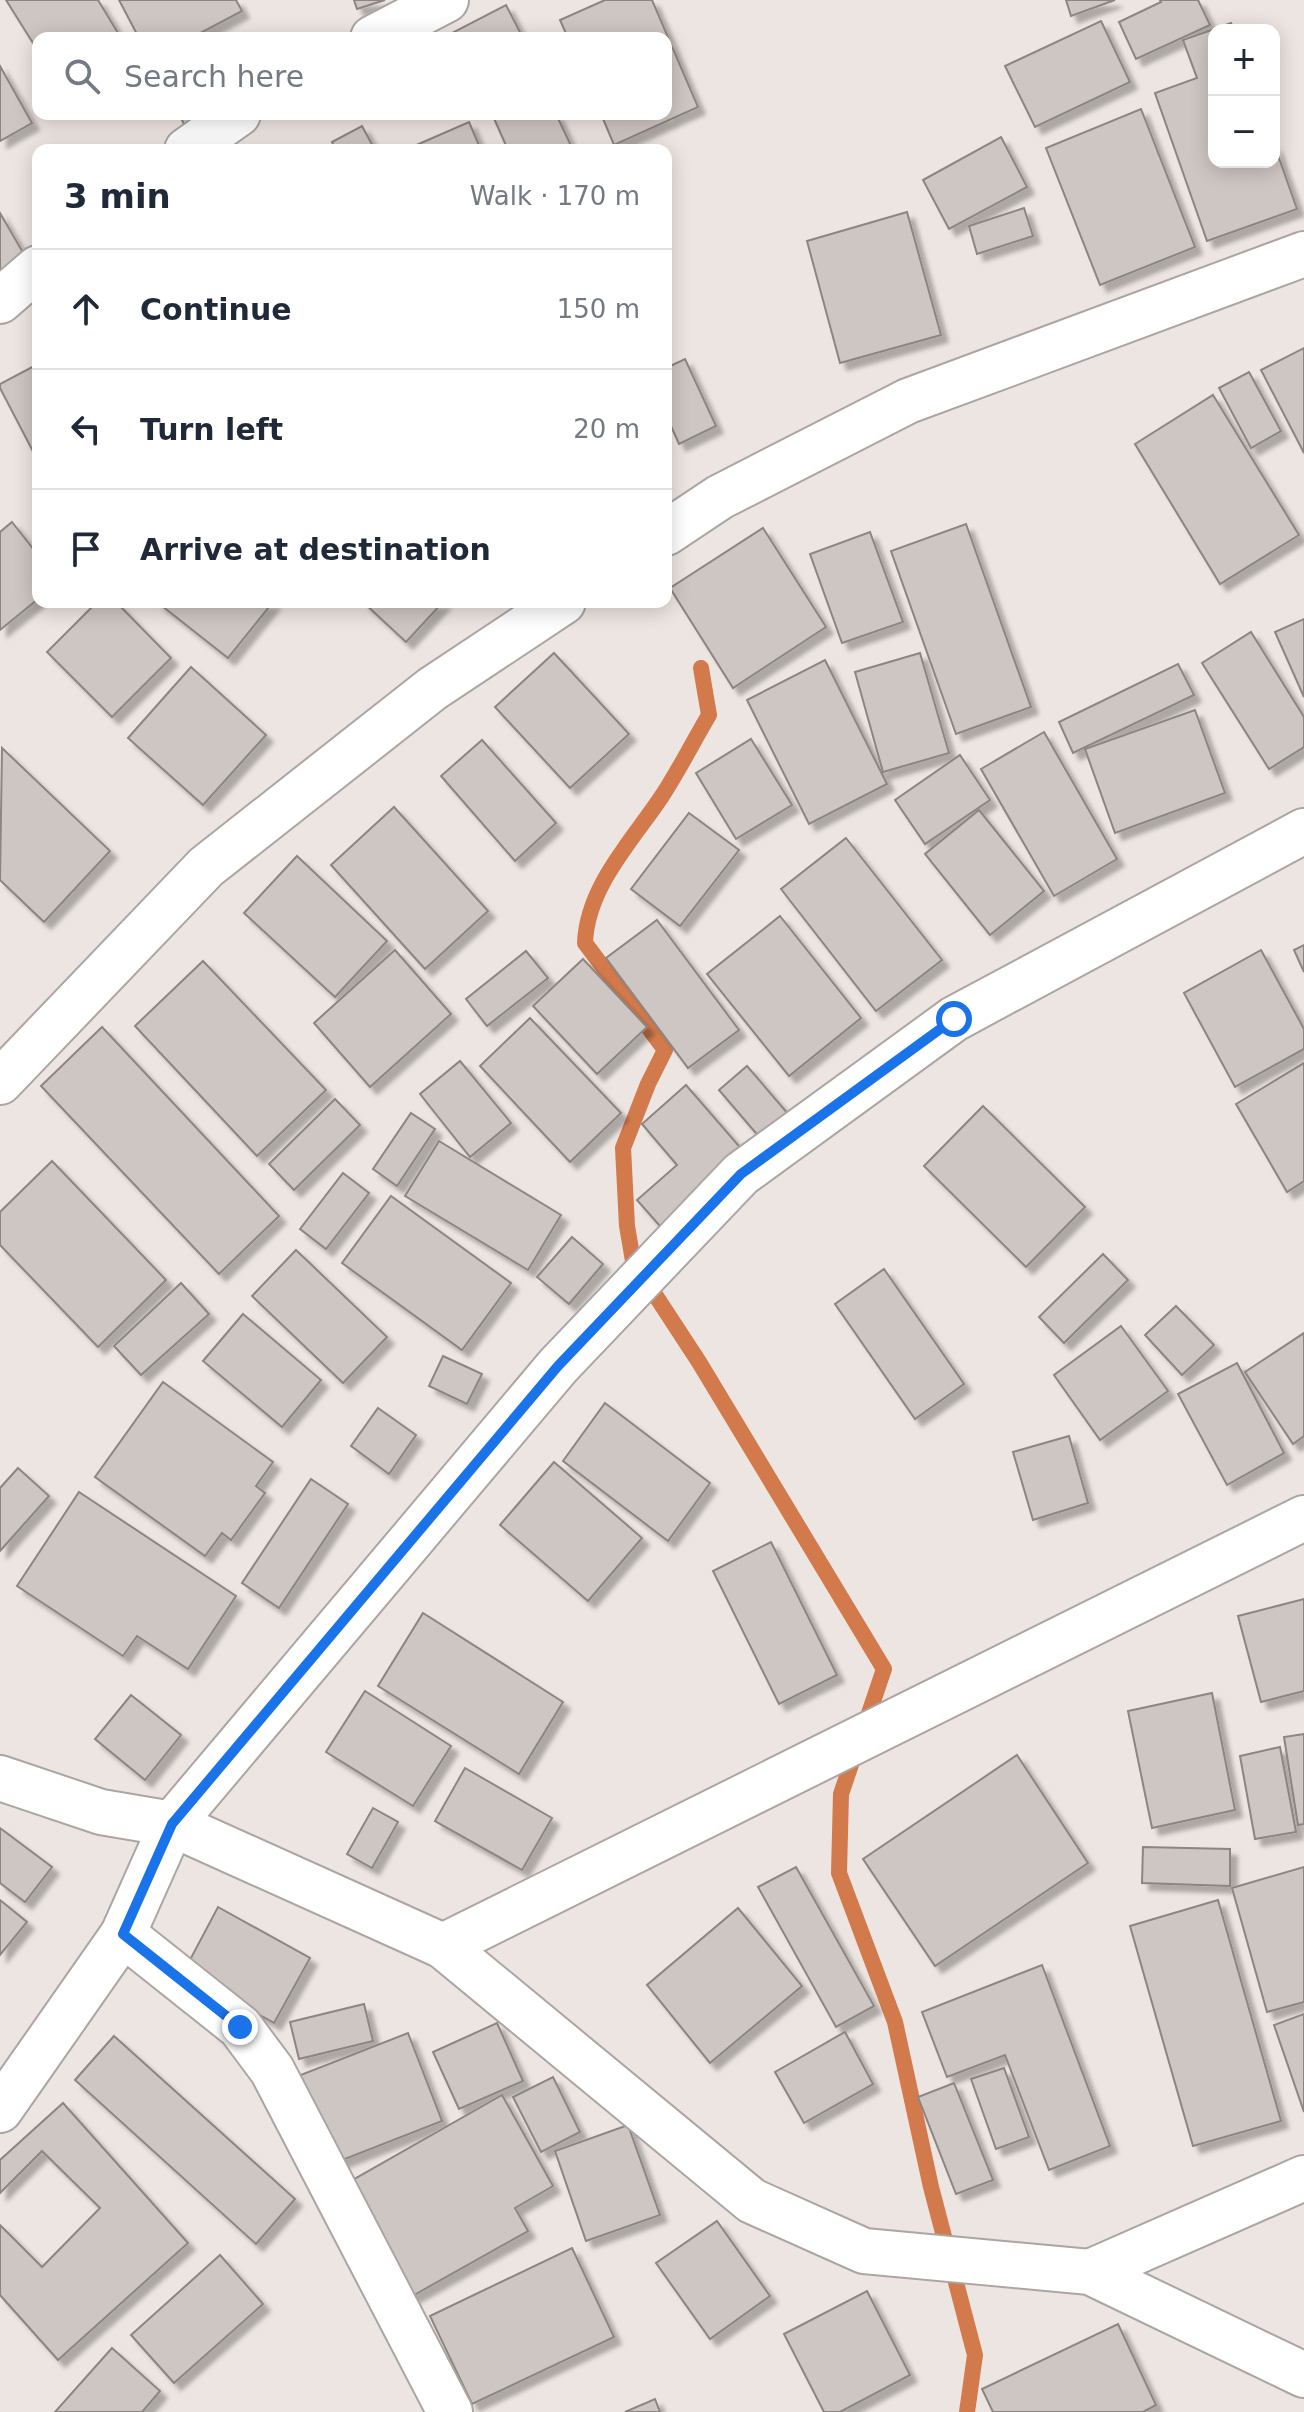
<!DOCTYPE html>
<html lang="en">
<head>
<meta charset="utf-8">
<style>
  body { margin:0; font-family:"DejaVu Sans",sans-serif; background:#f2f2f3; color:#1f2937 }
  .controls { position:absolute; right:24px; top:24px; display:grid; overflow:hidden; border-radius:16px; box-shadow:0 4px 20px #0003 }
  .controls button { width:72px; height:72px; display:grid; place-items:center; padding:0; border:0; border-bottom:2px solid #e0e1e3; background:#fff; color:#1f2937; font:40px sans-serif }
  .stop { position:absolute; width:24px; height:24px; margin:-18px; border:6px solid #1a73e8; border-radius:50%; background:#fff }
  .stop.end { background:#1a73e8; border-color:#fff; box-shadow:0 2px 8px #0008 }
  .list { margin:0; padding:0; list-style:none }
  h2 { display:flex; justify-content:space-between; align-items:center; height:104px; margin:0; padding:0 32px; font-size:34px }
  h2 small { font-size:26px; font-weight:400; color:#747a83 }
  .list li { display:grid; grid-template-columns:52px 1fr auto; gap:24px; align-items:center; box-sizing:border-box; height:120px; padding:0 32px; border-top:2px solid #e0e1e3 }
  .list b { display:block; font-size:30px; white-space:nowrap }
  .list em { font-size:26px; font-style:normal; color:#747a83 }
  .icon { flex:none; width:44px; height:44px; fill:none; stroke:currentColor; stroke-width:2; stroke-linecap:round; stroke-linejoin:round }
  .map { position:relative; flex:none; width:1304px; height:2412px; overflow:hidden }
  .search { position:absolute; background:#fff; box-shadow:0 4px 20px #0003; left:32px; top:32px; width:640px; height:88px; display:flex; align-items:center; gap:20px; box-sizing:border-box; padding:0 28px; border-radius:16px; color:#747a83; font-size:30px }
  .panel { position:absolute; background:#fff; box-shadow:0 4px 20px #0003; left:32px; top:144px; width:640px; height:464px; border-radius:16px }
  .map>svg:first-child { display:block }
</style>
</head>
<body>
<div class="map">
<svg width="1304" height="2412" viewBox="0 0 1304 2412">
  <defs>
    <filter id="shadow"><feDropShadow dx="7" dy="7" stdDeviation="2" flood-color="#0004"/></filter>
  </defs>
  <rect width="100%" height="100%" fill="#ede5e1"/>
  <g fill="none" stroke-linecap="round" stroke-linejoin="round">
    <!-- stream -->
    <g stroke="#d27a4b" stroke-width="16">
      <path d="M 701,668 L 709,715 C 693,742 679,770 662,796 C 632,841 587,887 585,943 L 665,1050 L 648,1084 L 623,1148 L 627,1226 L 633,1261 L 699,1362 L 884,1669 L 864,1728"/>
      <path d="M 856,1750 L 841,1794 L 839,1873 L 895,2022 L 931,2187 L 975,2355 L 967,2412"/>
    </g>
  </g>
  <!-- building -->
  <g fill="#cec6c2" stroke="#8c8581" stroke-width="2" filter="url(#shadow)">
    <path d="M 6,0 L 98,0 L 121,38 L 38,38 L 38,51 Z"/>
    <path d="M 119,0 L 236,0 L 242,11 L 191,38 L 139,38 Z"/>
    <path d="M 354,0 L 385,0 L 357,9 Z"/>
    <path d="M 605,0 L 652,0 L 698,107 L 614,145 L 601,114 L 666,114 L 666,38 L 568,38 L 560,20 Z"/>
    <path d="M 1066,0 L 1115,0 L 1071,16 Z"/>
    <path d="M 1160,0 L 1198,0 L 1210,25 L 1136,59 L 1119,22 L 1161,2 Z"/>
    <path d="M 506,5 L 523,38 L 450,38 L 448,35 Z"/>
    <path d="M 1101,21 L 1130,82 L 1035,127 L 1005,66 Z"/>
    <path d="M 1231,23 L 1234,30 L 1214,30 L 1214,162 L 1274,162 L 1274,144 L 1297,209 L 1207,241 L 1155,93 L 1197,78 L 1183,40 Z"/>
    <path d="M 0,66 L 32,123 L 0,141 Z"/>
    <path d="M 1141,109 L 1195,247 L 1100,285 L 1046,148 Z"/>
    <path d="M 179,114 L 206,114 L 185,126 Z"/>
    <path d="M 492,114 L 556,114 L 573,150 L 508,150 Z"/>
    <path d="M 469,122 L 481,150 L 405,150 Z"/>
    <path d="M 362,126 L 375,150 L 336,150 L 332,142 Z"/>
    <path d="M 1001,137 L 1027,187 L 949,229 L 923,180 Z"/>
    <path d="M 1024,208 L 1033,236 L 977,254 L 969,226 Z"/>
    <path d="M 907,212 L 941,335 L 840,363 L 807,241 Z"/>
    <path d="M 0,213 L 25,256 L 0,270 Z"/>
    <path d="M 1304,348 L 1304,453 L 1261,370 Z"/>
    <path d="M 685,359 L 716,426 L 679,444 L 666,415 L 666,368 Z"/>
    <path d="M 38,364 L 38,461 L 0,388 L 0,384 Z"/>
    <path d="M 1249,372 L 1281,431 L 1251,448 L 1219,388 Z"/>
    <path d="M 1213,395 L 1299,535 L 1220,584 L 1135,444 Z"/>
    <path d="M 12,522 L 38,555 L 38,599 L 0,630 L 0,532 Z"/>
    <path d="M 966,524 L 1031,707 L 956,734 L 891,551 Z"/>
    <path d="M 763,528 L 826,627 L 733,688 L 670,588 Z"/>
    <path d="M 870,532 L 903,622 L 842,643 L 810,554 Z"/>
    <path d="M 97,602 L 116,602 L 171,658 L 112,717 L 47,652 Z"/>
    <path d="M 157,602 L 273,602 L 228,658 Z"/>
    <path d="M 363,602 L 443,602 L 406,642 Z"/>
    <path d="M 1304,619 L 1304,697 L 1275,632 Z"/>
    <path d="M 1251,632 L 1304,717 L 1304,747 L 1269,769 L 1202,663 Z"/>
    <path d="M 554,653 L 629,734 L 570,788 L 495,707 Z"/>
    <path d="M 920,653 L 949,753 L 883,772 L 855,672 Z"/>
    <path d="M 825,660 L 887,784 L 809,824 L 747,700 Z"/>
    <path d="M 1178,664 L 1194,695 L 1073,753 L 1059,722 Z"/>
    <path d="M 191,667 L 266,735 L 203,805 L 128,738 Z"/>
    <path d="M 1195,710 L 1225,793 L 1115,833 L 1085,749 Z"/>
    <path d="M 1044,732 L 1117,859 L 1054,896 L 981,769 Z"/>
    <path d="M 751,739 L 792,805 L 736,839 L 696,773 Z"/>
    <path d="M 482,740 L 556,823 L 515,861 L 441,776 Z"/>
    <path d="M 2,748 L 110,851 L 44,922 L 0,880 Z"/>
    <path d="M 960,755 L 990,800 L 925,844 L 895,800 Z"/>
    <path d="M 394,807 L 488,911 L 425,969 L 331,865 Z"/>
    <path d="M 979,810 L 1044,891 L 990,935 L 925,854 Z"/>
    <path d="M 689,813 L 739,850 L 680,926 L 631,889 Z"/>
    <path d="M 846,838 L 942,960 L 876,1011 L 781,889 Z"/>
    <path d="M 297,856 L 387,941 L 335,997 L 244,913 Z"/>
    <path d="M 780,916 L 861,1018 L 789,1076 L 707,974 Z"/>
    <path d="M 657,920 L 739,1030 L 688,1068 L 606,958 Z"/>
    <path d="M 1304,945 L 1304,972 L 1294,950 Z"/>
    <path d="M 395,950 L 451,1014 L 370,1087 L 314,1023 Z"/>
    <path d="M 1261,950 L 1304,1029 L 1304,1049 L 1235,1087 L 1184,993 Z"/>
    <path d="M 526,951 L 548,978 L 487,1026 L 466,999 Z"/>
    <path d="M 583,959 L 647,1027 L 597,1074 L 533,1006 Z"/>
    <path d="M 203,961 L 326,1090 L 257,1156 L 135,1026 Z"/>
    <path d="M 530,1018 L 621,1113 L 570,1162 L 480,1066 Z"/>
    <path d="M 102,1027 L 279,1216 L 219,1274 L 41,1086 Z"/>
    <path d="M 460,1061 L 511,1123 L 470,1157 L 420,1094 Z"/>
    <path d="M 1304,1063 L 1304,1181 L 1287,1192 L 1236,1104 Z"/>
    <path d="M 747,1066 L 789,1115 L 761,1139 L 719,1090 Z"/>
    <path d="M 686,1085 L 751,1160 L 667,1234 L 637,1200 L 677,1165 L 642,1124 Z"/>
    <path d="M 335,1099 L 360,1125 L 294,1190 L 269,1164 Z"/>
    <path d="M 983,1106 L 1085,1207 L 1026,1267 L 924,1166 Z"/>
    <path d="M 411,1113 L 435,1129 L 397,1186 L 373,1169 Z"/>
    <path d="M 439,1141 L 561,1215 L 528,1270 L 405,1196 Z"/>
    <path d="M 52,1161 L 166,1280 L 98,1347 L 0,1245 L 0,1212 Z"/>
    <path d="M 343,1173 L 369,1193 L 326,1249 L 300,1229 Z"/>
    <path d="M 391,1196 L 511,1283 L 462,1350 L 342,1263 Z"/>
    <path d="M 572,1237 L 603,1264 L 569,1304 L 537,1277 Z"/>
    <path d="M 296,1250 L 387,1337 L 343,1383 L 252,1296 Z"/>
    <path d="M 1103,1254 L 1128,1280 L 1064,1343 L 1039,1317 Z"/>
    <path d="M 884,1269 L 964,1384 L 915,1419 L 835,1304 Z"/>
    <path d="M 181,1283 L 209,1314 L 141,1375 L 114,1346 Z"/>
    <path d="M 1176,1306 L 1214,1345 L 1182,1375 L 1145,1335 Z"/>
    <path d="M 243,1314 L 321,1380 L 282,1427 L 203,1361 Z"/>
    <path d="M 1121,1326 L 1168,1391 L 1100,1440 L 1054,1375 Z"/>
    <path d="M 1304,1333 L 1304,1436 L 1293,1444 L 1245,1372 Z"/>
    <path d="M 443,1356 L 482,1374 L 467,1404 L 429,1386 Z"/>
    <path d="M 1237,1363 L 1284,1453 L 1227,1485 L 1178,1394 Z"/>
    <path d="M 163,1382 L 273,1462 L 256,1486 L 265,1493 L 231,1540 L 222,1533 L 205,1556 L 95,1477 Z"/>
    <path d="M 605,1403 L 710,1483 L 668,1541 L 563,1461 Z"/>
    <path d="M 378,1408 L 416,1435 L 389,1474 L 351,1446 Z"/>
    <path d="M 1069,1436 L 1088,1503 L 1033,1520 L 1013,1452 Z"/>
    <path d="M 554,1462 L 642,1538 L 588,1601 L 500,1525 Z"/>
    <path d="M 18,1468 L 49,1496 L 0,1551 L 0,1488 Z"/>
    <path d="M 311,1479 L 348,1504 L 279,1608 L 242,1583 Z"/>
    <path d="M 79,1492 L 236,1596 L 188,1669 L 137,1636 L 123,1656 L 17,1586 Z"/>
    <path d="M 771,1542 L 837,1675 L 779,1704 L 713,1571 Z"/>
    <path d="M 1304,1599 L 1304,1691 L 1261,1702 L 1238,1616 Z"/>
    <path d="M 423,1613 L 563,1702 L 519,1774 L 378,1686 Z"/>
    <path d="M 365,1691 L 451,1746 L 413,1806 L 326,1752 Z"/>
    <path d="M 1212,1693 L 1235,1810 L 1152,1828 L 1128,1711 Z"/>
    <path d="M 131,1695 L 181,1735 L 145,1780 L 95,1739 Z"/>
    <path d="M 1304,1734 L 1304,1824 L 1298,1825 L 1284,1737 Z"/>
    <path d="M 1280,1747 L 1296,1832 L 1255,1839 L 1240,1756 Z"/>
    <path d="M 1017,1755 L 1088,1863 L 935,1966 L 863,1859 Z"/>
    <path d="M 465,1768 L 552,1818 L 522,1870 L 435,1821 Z"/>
    <path d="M 373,1808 L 398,1822 L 372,1868 L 347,1854 Z"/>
    <path d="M 0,1828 L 52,1867 L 25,1902 L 0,1883 Z"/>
    <path d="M 1143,1847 L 1230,1849 L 1230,1886 L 1142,1883 Z"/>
    <path d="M 796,1867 L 874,2006 L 836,2027 L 758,1887 Z"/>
    <path d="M 1304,1867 L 1304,2002 L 1267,2012 L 1232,1888 Z"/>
    <path d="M 0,1900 L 27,1922 L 0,1955 Z"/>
    <path d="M 1218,1900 L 1281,2121 L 1193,2146 L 1130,1926 Z"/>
    <path d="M 218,1907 L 310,1958 L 274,2023 L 183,1973 Z"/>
    <path d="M 738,1908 L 802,1986 L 710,2063 L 647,1985 Z"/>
    <path d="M 1042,1965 L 1110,2146 L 1049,2170 L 1005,2055 L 947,2077 L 922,2012 Z"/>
    <path d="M 364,2004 L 373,2041 L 299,2059 L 290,2022 Z"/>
    <path d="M 1304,2014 L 1304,2112 L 1274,2025 Z"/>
    <path d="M 497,2023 L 523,2081 L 459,2109 L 433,2052 Z"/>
    <path d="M 845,2032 L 873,2084 L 804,2123 L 775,2072 Z"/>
    <path d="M 408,2033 L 442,2121 L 327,2166 L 293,2078 Z"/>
    <path d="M 114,2036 L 295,2199 L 256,2244 L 75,2080 Z"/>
    <path d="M 1004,2068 L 1029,2137 L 996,2149 L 971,2079 Z"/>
    <path d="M 553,2077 L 580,2132 L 541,2152 L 513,2097 Z"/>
    <path d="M 954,2083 L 993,2180 L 956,2194 L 918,2097 Z"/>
    <path d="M 502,2095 L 553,2186 L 515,2208 L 528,2231 L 407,2299 L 344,2185 Z"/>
    <path d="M 63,2103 L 188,2243 L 58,2360 L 0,2295 L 0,2225 L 42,2267 L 100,2208 L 42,2151 L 0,2193 L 0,2160 Z"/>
    <path d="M 628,2125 L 660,2215 L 586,2241 L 555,2151 Z"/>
    <path d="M 717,2221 L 770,2296 L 710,2339 L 656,2263 Z"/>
    <path d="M 572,2248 L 614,2337 L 472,2404 L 430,2316 Z"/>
    <path d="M 220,2255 L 263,2304 L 174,2383 L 131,2335 Z"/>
    <path d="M 867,2291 L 910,2375 L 840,2412 L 824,2412 L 784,2334 Z"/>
    <path d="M 1118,2324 L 1156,2405 L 1143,2412 L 993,2412 L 982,2389 Z"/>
    <path d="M 112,2348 L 160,2391 L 142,2412 L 55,2412 Z"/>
    <path d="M 655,2399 L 660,2412 L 625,2412 Z"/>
  </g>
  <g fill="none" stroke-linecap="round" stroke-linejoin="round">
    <defs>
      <g id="street">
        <path d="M 373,38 L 446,0"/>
        <path d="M 187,150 L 238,114"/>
        <path d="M 0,301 L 38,268"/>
        <path d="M 666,533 L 720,497 L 908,401 L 1304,254"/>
        <path d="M 0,1082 L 206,867 L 432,689 L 563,602"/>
        <path d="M 0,1778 L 101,1812 L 172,1824 L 443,1946 L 752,2201 L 864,2251 L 1090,2272 L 1304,2375"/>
        <path d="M 123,1934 L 240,2027 L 272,2070 L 450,2412"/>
        <path d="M 443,1946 L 1304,1518"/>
        <path d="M 0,2110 L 123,1934 L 172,1824 L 558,1366 L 741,1174 L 954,1019 L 1304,831"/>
        <path d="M 1090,2272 L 1304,2178"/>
      </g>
    </defs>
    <!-- street casing -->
    <use href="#street" stroke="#aca5a1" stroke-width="48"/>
    <!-- street -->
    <use href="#street" stroke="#fff" stroke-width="44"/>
  </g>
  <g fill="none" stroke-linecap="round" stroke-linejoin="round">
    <!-- route -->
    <path stroke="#1a73e8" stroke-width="10" d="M 240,2027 L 123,1934 L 172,1824 L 558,1366 L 741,1174 L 954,1019"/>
  </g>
</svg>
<div class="controls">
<button>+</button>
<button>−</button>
</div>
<div class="stop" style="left:954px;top:1019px"></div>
<div class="stop end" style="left:240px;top:2027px"></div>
<div class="search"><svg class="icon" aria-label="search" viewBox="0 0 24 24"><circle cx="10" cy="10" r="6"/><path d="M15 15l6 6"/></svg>Search here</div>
<section class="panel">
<h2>3 min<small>Walk · 170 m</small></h2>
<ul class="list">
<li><svg class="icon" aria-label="ahead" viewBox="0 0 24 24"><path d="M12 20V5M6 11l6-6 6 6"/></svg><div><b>Continue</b></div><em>150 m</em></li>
<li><svg class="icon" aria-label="left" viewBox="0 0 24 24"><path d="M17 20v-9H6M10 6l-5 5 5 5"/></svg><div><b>Turn left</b></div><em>20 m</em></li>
<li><svg class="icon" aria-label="arrive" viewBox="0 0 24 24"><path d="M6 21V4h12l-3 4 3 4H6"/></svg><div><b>Arrive at destination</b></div></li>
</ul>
</section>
</div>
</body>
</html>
